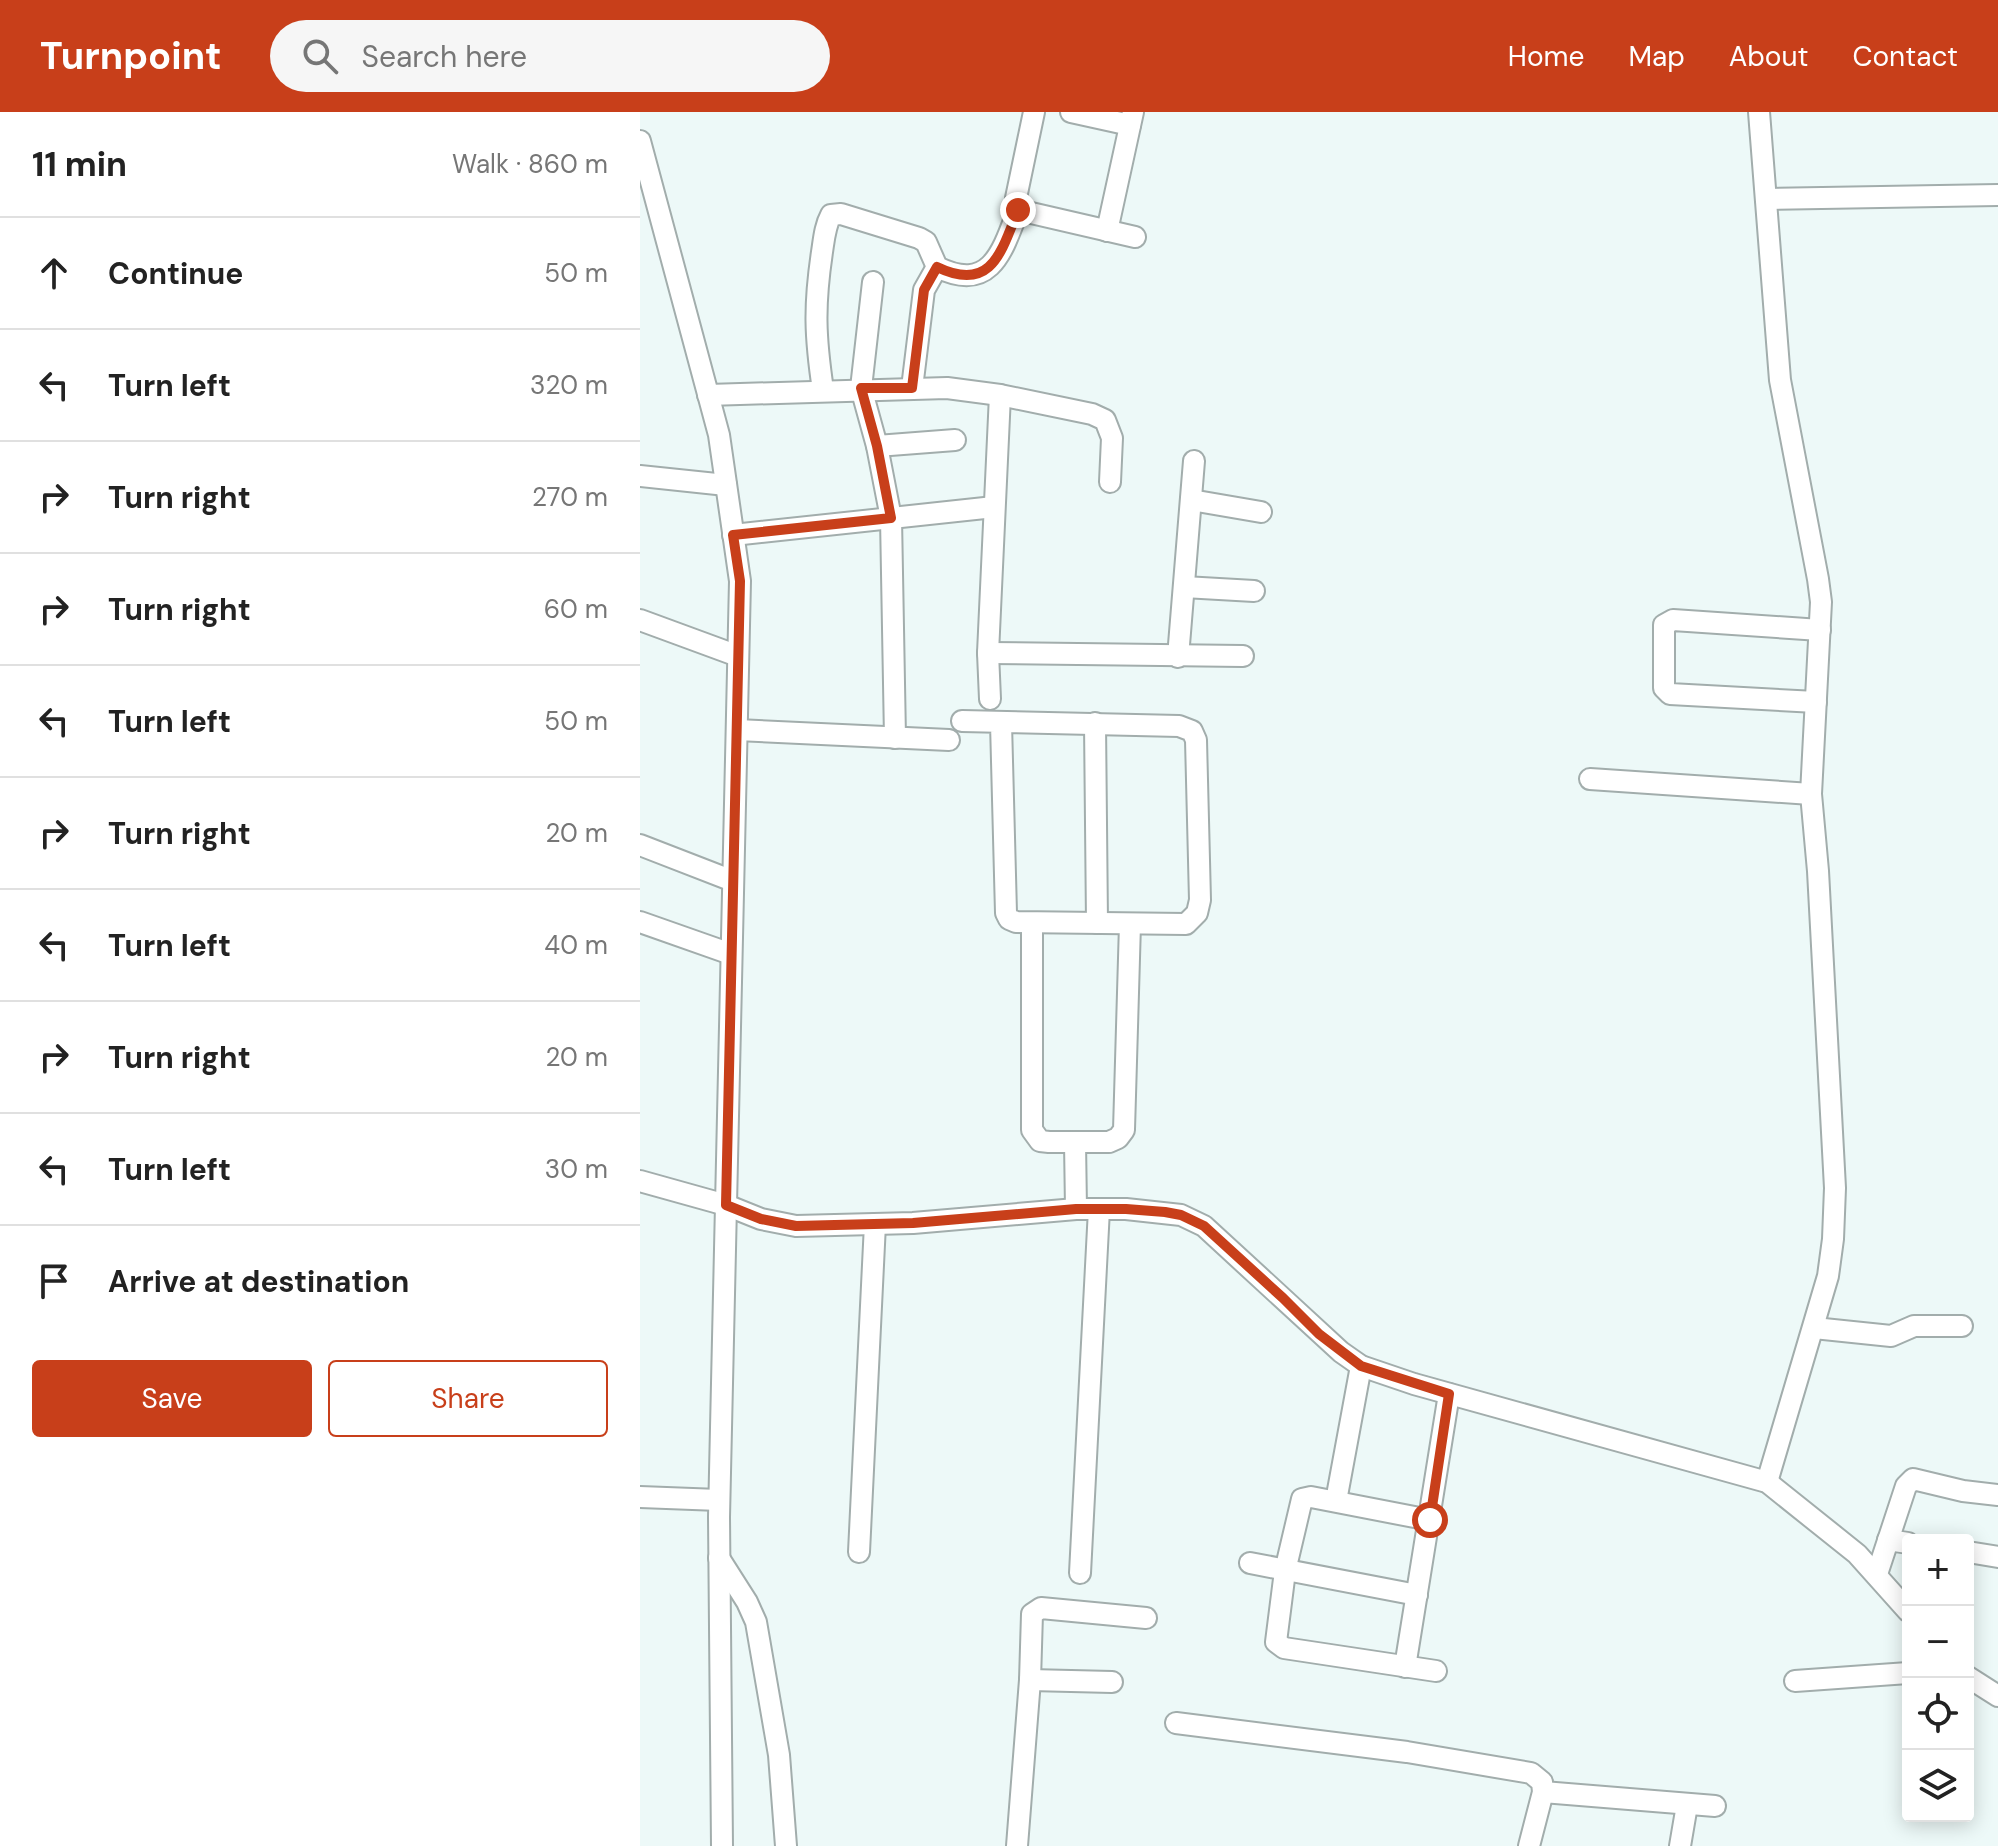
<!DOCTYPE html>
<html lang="en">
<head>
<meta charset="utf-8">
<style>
  body { margin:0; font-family:"DM Sans",sans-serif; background:#f6f6f6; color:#222 }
  .controls { position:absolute; right:24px; bottom:24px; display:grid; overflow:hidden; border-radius:8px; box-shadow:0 4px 20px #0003 }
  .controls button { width:72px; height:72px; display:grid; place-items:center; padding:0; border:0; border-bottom:2px solid #e0e0e0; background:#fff; color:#222; font:40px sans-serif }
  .stop { position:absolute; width:24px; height:24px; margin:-18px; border:6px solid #c83f1a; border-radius:50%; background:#fff }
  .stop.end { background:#c83f1a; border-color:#fff; box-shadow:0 2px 8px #0008 }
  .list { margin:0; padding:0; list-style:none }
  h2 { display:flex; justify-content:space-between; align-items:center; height:104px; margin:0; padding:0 32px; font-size:34px }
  h2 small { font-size:26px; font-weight:400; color:#767676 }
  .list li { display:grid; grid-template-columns:52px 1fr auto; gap:24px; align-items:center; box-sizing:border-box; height:112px; padding:0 32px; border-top:2px solid #e0e0e0 }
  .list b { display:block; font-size:30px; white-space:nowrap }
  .list em { font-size:26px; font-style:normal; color:#767676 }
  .actions { display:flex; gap:16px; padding:24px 32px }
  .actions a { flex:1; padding:18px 0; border:2px solid #c83f1a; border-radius:8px; text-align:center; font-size:28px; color:#c83f1a }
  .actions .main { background:#c83f1a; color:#fff }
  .icon { flex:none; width:44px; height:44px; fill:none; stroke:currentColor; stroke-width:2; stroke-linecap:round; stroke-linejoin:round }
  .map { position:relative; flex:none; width:1358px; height:1734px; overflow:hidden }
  header { display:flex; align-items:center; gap:48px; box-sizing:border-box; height:112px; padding:0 40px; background:#c83f1a; color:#fff }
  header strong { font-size:38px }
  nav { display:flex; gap:44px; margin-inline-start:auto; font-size:28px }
  .search { width:560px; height:72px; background:#f6f6f6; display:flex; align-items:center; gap:20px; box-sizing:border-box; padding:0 28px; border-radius:44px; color:#767676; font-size:30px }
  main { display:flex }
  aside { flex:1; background:#fff }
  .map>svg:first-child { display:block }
</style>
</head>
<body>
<header>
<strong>Turnpoint</strong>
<div class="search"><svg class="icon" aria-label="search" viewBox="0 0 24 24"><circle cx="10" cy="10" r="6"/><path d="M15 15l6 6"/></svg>Search here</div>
<nav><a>Home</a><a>Map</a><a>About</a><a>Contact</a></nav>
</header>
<main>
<aside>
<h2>11 min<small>Walk · 860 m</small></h2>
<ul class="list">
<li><svg class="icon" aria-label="ahead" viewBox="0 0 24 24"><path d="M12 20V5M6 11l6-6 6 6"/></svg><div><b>Continue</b></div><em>50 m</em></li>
<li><svg class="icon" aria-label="left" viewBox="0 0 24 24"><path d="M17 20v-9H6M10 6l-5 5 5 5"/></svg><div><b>Turn left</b></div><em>320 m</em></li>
<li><svg class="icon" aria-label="right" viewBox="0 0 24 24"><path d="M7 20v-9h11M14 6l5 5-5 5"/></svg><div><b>Turn right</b></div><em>270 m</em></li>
<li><svg class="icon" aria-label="right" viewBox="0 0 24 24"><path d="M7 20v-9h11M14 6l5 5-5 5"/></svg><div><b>Turn right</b></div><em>60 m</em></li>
<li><svg class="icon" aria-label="left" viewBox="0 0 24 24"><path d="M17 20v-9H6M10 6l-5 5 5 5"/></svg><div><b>Turn left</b></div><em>50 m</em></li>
<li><svg class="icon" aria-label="right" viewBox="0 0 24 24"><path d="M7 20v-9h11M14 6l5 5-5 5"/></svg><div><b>Turn right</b></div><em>20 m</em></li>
<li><svg class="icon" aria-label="left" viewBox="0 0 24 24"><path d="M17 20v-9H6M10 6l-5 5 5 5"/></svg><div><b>Turn left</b></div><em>40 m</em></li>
<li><svg class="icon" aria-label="right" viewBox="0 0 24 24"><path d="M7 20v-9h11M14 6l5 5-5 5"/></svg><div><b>Turn right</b></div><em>20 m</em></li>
<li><svg class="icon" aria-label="left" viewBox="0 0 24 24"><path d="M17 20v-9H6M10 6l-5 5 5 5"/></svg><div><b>Turn left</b></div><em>30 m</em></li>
<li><svg class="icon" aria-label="arrive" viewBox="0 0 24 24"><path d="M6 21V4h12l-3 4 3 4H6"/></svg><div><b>Arrive at destination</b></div></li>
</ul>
<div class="actions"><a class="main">Save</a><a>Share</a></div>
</aside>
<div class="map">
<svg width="1358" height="1734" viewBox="0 0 1358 1734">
  <rect width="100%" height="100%" fill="#edf9f8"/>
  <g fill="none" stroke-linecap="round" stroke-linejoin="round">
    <defs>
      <g id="minor">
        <path d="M 394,0 L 376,86 L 378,98 L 495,125"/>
        <path d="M 431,0 L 490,13"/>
        <path d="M 1119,0 L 1140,268 L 1178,467 L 1181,490 L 1171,682 L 1178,759 L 1195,1076 L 1193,1127 L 1188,1164 L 1127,1370"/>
        <path d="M 0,29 L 79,323 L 100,469 L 79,1405 L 82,1734"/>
        <path d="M 1126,87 L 1358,83"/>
        <path d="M 467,119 L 493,0"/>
        <path d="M 233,170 L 221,276 L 237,334 L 251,406 L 255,626"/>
        <path d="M 272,276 L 284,178 L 297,155"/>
        <path d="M 183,278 C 175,224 174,194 182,140 C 184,127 185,114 191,103 L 201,102 L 279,126 L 286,130 L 297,155 C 350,181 362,141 378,98"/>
        <path d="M 68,283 L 307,276 L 360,283 L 452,302 L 465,308 L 472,326 L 470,370"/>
        <path d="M 237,334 L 315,328"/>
        <path d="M 0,364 L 86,373"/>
        <path d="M 551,388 L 621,400"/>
        <path d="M 93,423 L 354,395"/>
        <path d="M 544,475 L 614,479"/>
        <path d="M 0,508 L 98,544"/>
        <path d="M 348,541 L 603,544"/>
        <path d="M 538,545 L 554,349"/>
        <path d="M 350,587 L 348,541 L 360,283"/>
        <path d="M 1176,590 L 1030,582 L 1024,576 L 1024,513 L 1033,508 L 1180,518"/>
        <path d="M 322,609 L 539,614 L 552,619 L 556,628 L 560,788 L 557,801 L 546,812 L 376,810 L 369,807 L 366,801 L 361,611"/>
        <path d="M 455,611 L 457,811"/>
        <path d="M 97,618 L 309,628"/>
        <path d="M 950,667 L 1171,682"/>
        <path d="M 0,733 L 93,769"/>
        <path d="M 0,810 L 91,842"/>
        <path d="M 392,811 L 392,1018 L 400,1029 L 409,1030 L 469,1030 L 478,1026 L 484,1018 L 490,812"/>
        <path d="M 435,1030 L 436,1097"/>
        <path d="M 0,1069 L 86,1093 L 121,1107 L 156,1114 L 273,1111 L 436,1097 L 486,1097 L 541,1103 L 564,1114 L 701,1240 L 721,1254 L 774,1272 L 1127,1370 L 1217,1442 L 1268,1499"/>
        <path d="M 1174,1216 L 1251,1224 L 1274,1214 L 1322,1214"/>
        <path d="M 0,1385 L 79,1388"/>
        <path d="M 696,1389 L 721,1254"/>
        <path d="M 790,1408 L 671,1385 L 662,1387 L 645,1459 L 636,1530 L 644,1536 L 796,1559"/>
        <path d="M 1248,1428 L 1268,1431"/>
        <path d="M 219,1440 L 235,1112"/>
        <path d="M 1328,1440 L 1358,1445"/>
        <path d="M 79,1446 L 107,1490 L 116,1510 L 139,1643 L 146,1734"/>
        <path d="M 610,1451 L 777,1483"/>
        <path d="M 440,1461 L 459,1097"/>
        <path d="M 1237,1462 L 1266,1374 L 1273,1367 L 1323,1379 L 1358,1383"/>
        <path d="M 765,1555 L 809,1282"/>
        <path d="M 1328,1565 L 1358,1584"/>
        <path d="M 390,1568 L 472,1570"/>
        <path d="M 1155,1569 L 1268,1561"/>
        <path d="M 536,1611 L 767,1640 L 891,1661 L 902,1670 L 903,1680 L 889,1734"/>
        <path d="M 903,1680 L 1075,1694"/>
        <path d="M 377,1734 L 390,1568 L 392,1502 L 401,1496 L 506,1506"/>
        <path d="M 1040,1734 L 1047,1693"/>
      </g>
    </defs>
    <!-- minor casing -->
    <use href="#minor" stroke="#a2adac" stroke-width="24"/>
    <!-- minor -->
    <use href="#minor" stroke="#fff" stroke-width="20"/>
  </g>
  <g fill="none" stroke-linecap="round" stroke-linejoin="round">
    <!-- route -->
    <path stroke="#c83f1a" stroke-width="10" d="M 378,98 C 361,141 351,181 297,155 L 284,178 L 272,276 L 221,276 L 237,334 L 251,406 L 93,423 L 100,469 L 86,1093 L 121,1107 L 156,1114 L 273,1111 L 436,1097 L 486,1097 L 525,1100 L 541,1103 L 564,1114 L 643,1186 L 679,1222 L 721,1254 L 809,1282 L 790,1408"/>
  </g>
</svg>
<div class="controls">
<button>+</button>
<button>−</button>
<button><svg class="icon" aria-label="locate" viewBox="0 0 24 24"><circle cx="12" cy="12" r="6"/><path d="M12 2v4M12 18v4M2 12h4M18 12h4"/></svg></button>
<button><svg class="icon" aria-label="layers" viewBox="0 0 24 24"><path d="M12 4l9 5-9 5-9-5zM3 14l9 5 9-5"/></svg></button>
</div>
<div class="stop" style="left:790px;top:1408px"></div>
<div class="stop end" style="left:378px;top:98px"></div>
</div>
</main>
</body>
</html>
